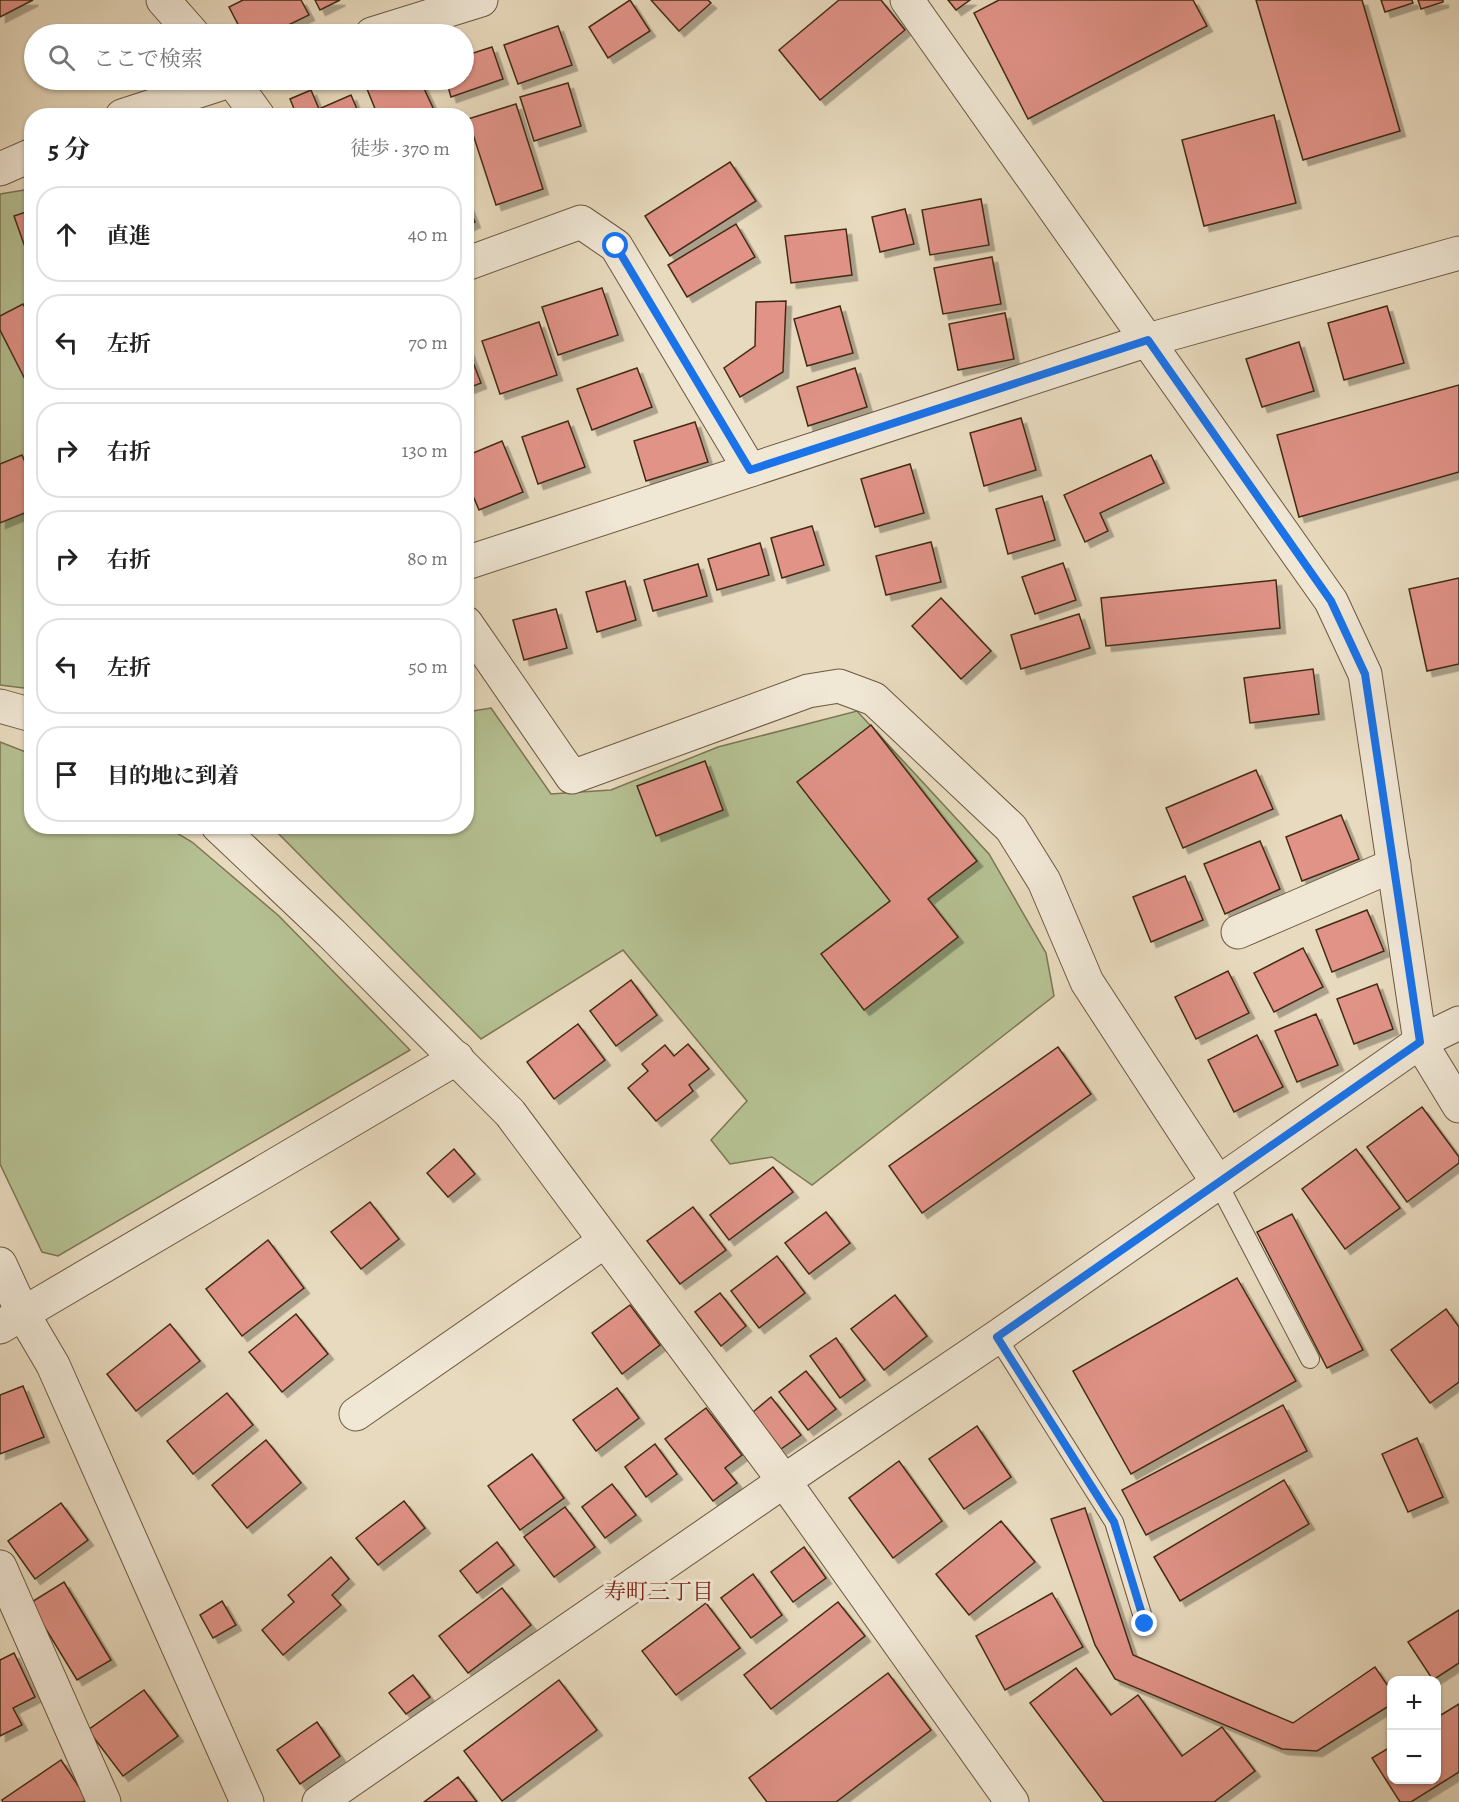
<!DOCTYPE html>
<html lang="ja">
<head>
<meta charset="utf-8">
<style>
  body { margin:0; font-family:Alegreya,"Noto Serif JP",serif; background:#f6f6f6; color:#222 }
  .controls { position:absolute; right:18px; bottom:18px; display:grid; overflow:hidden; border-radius:12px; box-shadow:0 2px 4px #0004 }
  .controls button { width:54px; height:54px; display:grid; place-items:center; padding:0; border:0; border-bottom:2px solid #e0e0e0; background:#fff; color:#222; font:30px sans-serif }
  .stop { position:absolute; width:18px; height:18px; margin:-14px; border:4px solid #1a73e8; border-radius:50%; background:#fff }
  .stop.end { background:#1a73e8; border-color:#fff; box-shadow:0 2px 6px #0008 }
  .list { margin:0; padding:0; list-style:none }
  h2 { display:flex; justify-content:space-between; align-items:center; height:78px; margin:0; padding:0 24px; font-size:26px }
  h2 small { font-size:20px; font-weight:400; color:#767676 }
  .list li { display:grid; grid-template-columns:39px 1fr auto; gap:18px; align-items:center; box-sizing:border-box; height:96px; margin:0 12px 12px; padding:0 12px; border:2px solid #e0e0e0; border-radius:24px }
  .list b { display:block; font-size:22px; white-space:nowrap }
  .list em { font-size:20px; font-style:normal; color:#767676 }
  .icon { flex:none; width:33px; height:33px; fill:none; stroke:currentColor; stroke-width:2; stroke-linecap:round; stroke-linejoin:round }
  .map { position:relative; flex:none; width:1459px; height:1802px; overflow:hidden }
  .search { position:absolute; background:#fff; box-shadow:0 2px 4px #0004; left:24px; top:24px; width:450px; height:66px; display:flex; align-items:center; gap:15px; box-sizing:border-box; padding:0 21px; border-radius:33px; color:#767676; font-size:22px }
  .panel { position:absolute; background:#fff; box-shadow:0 2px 4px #0004; left:24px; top:108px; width:450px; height:726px; border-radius:24px }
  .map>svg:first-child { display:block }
</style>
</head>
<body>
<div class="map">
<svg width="1459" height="1802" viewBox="0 0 1459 1802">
  <defs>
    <filter id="shadow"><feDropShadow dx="5.5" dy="5.5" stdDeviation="0" flood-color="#0004"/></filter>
  </defs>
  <rect width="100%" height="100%" fill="#e8dabe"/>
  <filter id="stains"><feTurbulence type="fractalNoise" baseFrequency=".00333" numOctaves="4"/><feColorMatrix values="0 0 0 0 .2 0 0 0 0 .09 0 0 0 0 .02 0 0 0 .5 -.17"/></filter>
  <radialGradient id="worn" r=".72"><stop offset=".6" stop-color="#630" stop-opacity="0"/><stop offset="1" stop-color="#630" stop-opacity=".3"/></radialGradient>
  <!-- green -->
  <g fill="#b5c092" stroke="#7c7654" stroke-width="1.5">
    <path d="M 31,189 L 31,689 L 0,685 L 0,194 Z"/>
    <path d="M 491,708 L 551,794 L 611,790 L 718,747 L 857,711 L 989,854 L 1046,953 L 1054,996 L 812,1185 L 772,1157 L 730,1164 L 711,1140 L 747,1101 L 623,950 L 481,1039 L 272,827 L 466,826 L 467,712 Z"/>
    <path d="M 0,742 L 31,754 L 32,826 L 167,827 L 192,842 L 279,916 L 410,1050 L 58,1256 L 42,1252 L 0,1164 Z"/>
  </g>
  <!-- building -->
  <g fill="#e19388" stroke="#432c16" stroke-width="1.5" filter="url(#shadow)">
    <path d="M 0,0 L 33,0 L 0,17 Z"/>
    <path d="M 243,0 L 301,0 L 309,15 L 270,34 L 243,34 L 229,7 Z"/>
    <path d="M 315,0 L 340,0 L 320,10 Z"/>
    <path d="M 630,0 L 650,31 L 608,58 L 589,27 Z"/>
    <path d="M 651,0 L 708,0 L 711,3 L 679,31 Z"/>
    <path d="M 839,0 L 881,0 L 905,30 L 820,100 L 779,50 Z"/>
    <path d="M 948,0 L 970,0 L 956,10 Z"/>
    <path d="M 999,0 L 1193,0 L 1207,26 L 1028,119 L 974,13 Z"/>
    <path d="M 1256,0 L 1362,0 L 1400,131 L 1303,160 Z"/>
    <path d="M 1381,0 L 1412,0 L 1413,3 L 1385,12 Z"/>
    <path d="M 1418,0 L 1443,0 L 1443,2 L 1421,9 Z"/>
    <path d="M 558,26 L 572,65 L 518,84 L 504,45 Z"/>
    <path d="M 492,47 L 503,79 L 451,97 L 446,80 L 464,80 L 464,56 Z"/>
    <path d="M 390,80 L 420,80 L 434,110 L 421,116 L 378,116 L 367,89 Z"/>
    <path d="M 568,83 L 581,126 L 534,141 L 520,97 Z"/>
    <path d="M 311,90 L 319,109 L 351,95 L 360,116 L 297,116 L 290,99 Z"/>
    <path d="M 516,104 L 543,189 L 496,205 L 468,119 Z"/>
    <path d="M 1274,115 L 1296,203 L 1204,226 L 1182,140 Z"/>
    <path d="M 730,162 L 756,201 L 670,256 L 645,216 Z"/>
    <path d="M 981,199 L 989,245 L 930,255 L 922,210 Z"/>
    <path d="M 466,200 L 475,222 L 466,226 Z"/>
    <path d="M 905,209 L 914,244 L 880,252 L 872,217 Z"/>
    <path d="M 32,210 L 32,264 L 31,264 L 14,216 Z"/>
    <path d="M 736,224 L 755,257 L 687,297 L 668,265 Z"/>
    <path d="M 846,229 L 852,275 L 791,283 L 785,236 Z"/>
    <path d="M 992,257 L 1001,304 L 943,314 L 934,268 Z"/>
    <path d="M 602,288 L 618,335 L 558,355 L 542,307 Z"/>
    <path d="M 786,301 L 783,372 L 740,397 L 724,368 L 755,346 L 756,302 Z"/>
    <path d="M 23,304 L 32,321 L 32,393 L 0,330 L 0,316 Z"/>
    <path d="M 840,306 L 853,353 L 807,366 L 794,319 Z"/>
    <path d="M 1387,306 L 1404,363 L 1344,380 L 1328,323 Z"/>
    <path d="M 1005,313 L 1014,359 L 958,370 L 949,324 Z"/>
    <path d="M 539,322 L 557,375 L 500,394 L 482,341 Z"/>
    <path d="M 1299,342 L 1314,391 L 1262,407 L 1246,359 Z"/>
    <path d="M 466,344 L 481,383 L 466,389 Z"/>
    <path d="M 637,368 L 652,407 L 592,430 L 577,389 Z"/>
    <path d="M 855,368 L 867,407 L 808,426 L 797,387 Z"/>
    <path d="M 1459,385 L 1459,472 L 1299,517 L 1277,435 Z"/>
    <path d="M 1021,418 L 1036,470 L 984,486 L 970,433 Z"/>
    <path d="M 568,421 L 585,467 L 538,484 L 522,437 Z"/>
    <path d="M 695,422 L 708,462 L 646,481 L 634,441 Z"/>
    <path d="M 502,441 L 523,492 L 479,510 L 466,479 L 466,456 Z"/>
    <path d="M 22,455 L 32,478 L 32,510 L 0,523 L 0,464 Z"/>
    <path d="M 1151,455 L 1164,483 L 1100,513 L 1108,531 L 1085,542 L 1064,495 Z"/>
    <path d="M 910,464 L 924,513 L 875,527 L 861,479 Z"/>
    <path d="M 1042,496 L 1055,540 L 1008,554 L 996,509 Z"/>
    <path d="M 812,526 L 824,565 L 782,578 L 771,538 Z"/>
    <path d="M 931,542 L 941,582 L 886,595 L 876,556 Z"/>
    <path d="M 760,543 L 769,575 L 717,590 L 708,559 Z"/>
    <path d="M 1063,563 L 1076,600 L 1035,614 L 1022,577 Z"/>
    <path d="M 698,564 L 707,596 L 653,611 L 644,580 Z"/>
    <path d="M 1459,578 L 1459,664 L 1427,671 L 1409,589 Z"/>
    <path d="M 1276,580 L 1280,628 L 1106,646 L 1101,598 Z"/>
    <path d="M 625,581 L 636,620 L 597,632 L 586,592 Z"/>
    <path d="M 941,598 L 991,651 L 961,679 L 912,626 Z"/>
    <path d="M 556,609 L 567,648 L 524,660 L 513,620 Z"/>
    <path d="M 1079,614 L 1090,648 L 1021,669 L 1011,635 Z"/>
    <path d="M 1313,669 L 1319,714 L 1250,723 L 1244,678 Z"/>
    <path d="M 871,725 L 977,861 L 928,899 L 958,937 L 864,1010 L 821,954 L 890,901 L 797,782 Z"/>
    <path d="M 705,761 L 723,810 L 656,836 L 637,786 Z"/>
    <path d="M 1256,770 L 1273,809 L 1183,848 L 1166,808 Z"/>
    <path d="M 1341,815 L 1359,859 L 1302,881 L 1286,837 Z"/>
    <path d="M 1260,841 L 1280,889 L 1225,914 L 1204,864 Z"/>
    <path d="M 1185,876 L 1203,920 L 1151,942 L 1133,897 Z"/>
    <path d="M 1367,910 L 1384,951 L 1332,972 L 1316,930 Z"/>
    <path d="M 1303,948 L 1323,987 L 1274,1012 L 1254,973 Z"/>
    <path d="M 1228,971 L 1249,1013 L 1196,1039 L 1175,997 Z"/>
    <path d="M 631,980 L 657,1015 L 616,1046 L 590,1011 Z"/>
    <path d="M 1377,984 L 1393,1029 L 1354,1044 L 1337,999 Z"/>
    <path d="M 1316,1014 L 1338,1065 L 1297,1082 L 1275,1031 Z"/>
    <path d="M 578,1024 L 605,1060 L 554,1099 L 527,1062 Z"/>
    <path d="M 1257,1035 L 1283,1087 L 1234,1112 L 1208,1060 Z"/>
    <path d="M 688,1044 L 709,1069 L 689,1085 L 693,1091 L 656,1121 L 628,1088 L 648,1071 L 642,1064 L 665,1045 L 674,1056 Z"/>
    <path d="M 1058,1047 L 1091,1094 L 922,1213 L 889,1166 Z"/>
    <path d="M 1422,1107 L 1459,1157 L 1459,1163 L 1407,1202 L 1367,1147 Z"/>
    <path d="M 454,1149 L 475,1174 L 448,1197 L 427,1173 Z"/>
    <path d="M 1356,1149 L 1400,1208 L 1345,1249 L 1302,1189 Z"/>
    <path d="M 773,1167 L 793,1192 L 729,1240 L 710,1215 Z"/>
    <path d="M 370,1202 L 399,1239 L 361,1269 L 331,1232 Z"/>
    <path d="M 693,1207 L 726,1250 L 680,1284 L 647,1241 Z"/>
    <path d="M 826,1212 L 850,1243 L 809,1274 L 785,1243 Z"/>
    <path d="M 1292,1214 L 1363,1350 L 1327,1368 L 1257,1232 Z"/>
    <path d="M 268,1240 L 304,1288 L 242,1336 L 206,1289 Z"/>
    <path d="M 777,1256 L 805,1293 L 759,1328 L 731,1291 Z"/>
    <path d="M 1237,1278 L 1296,1381 L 1131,1474 L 1073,1371 Z"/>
    <path d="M 720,1293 L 746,1326 L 721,1346 L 695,1312 Z"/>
    <path d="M 895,1295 L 927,1336 L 884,1370 L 851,1329 Z"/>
    <path d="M 630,1305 L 660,1345 L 622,1374 L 592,1333 Z"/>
    <path d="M 1446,1309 L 1459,1327 L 1459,1382 L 1430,1403 L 1391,1350 Z"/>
    <path d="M 296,1314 L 328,1354 L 282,1392 L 249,1352 Z"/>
    <path d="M 170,1324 L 200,1361 L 136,1411 L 107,1374 Z"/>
    <path d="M 836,1338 L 865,1380 L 840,1398 L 810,1356 Z"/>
    <path d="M 806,1371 L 836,1409 L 808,1430 L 779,1392 Z"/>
    <path d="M 23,1386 L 44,1437 L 0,1454 L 0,1395 Z"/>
    <path d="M 617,1388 L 639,1418 L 596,1451 L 573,1420 Z"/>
    <path d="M 227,1393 L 253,1425 L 193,1474 L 167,1441 Z"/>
    <path d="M 771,1397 L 801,1435 L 781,1449 L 753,1412 Z"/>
    <path d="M 1283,1405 L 1307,1451 L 1146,1535 L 1122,1490 Z"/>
    <path d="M 706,1408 L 742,1455 L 725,1468 L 737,1483 L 713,1501 L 665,1439 Z"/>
    <path d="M 977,1426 L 1011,1477 L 964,1509 L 929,1459 Z"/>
    <path d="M 1417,1438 L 1443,1497 L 1408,1512 L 1382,1454 Z"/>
    <path d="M 266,1440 L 301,1483 L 247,1528 L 212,1485 Z"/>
    <path d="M 655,1444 L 677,1474 L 646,1497 L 625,1467 Z"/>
    <path d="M 532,1454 L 564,1498 L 520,1530 L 488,1486 Z"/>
    <path d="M 899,1461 L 942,1521 L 893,1558 L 849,1498 Z"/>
    <path d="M 1284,1480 L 1309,1524 L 1180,1601 L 1154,1557 Z"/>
    <path d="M 612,1484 L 636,1515 L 605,1538 L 582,1507 Z"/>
    <path d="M 404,1501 L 425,1528 L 378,1565 L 356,1538 Z"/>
    <path d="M 61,1503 L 88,1540 L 35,1579 L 8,1541 Z"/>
    <path d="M 565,1507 L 595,1547 L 554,1577 L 524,1537 Z"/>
    <path d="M 1085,1508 L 1133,1655 L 1293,1723 L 1375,1667 L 1392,1692 L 1392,1704 L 1317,1751 L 1282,1749 L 1115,1679 L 1095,1645 L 1051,1519 Z"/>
    <path d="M 1001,1521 L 1035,1562 L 969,1615 L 936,1574 Z"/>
    <path d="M 497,1542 L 514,1565 L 477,1593 L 460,1571 Z"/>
    <path d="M 804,1547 L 826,1578 L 793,1602 L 771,1572 Z"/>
    <path d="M 331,1557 L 349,1579 L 332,1595 L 341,1605 L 283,1655 L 262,1630 L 294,1602 L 288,1595 Z"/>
    <path d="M 753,1574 L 782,1615 L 751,1638 L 721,1598 Z"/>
    <path d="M 64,1582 L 111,1660 L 77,1680 L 30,1603 Z"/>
    <path d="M 502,1588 L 531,1625 L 468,1673 L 439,1636 Z"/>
    <path d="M 1052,1593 L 1083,1647 L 1005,1690 L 976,1636 Z"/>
    <path d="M 222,1601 L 236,1625 L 213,1638 L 200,1615 Z"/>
    <path d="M 838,1602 L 865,1636 L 771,1709 L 744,1675 Z"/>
    <path d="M 706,1603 L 740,1648 L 676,1695 L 642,1651 Z"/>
    <path d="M 1459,1610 L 1459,1663 L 1433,1680 L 1408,1642 Z"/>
    <path d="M 14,1653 L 35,1697 L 13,1708 L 22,1725 L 0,1736 L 0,1660 Z"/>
    <path d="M 1076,1668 L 1111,1715 L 1138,1695 L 1182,1756 L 1222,1727 L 1255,1771 L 1214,1802 L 1104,1802 L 1030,1703 Z"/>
    <path d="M 888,1673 L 931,1730 L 836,1802 L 767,1802 L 749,1778 Z"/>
    <path d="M 413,1675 L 430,1697 L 406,1714 L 389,1693 Z"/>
    <path d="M 559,1680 L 597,1730 L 502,1801 L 464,1751 Z"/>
    <path d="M 144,1690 L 178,1736 L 123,1776 L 88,1730 Z"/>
    <path d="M 1459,1704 L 1459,1772 L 1411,1802 L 1400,1802 L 1372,1758 L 1392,1746 L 1392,1780 L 1436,1780 L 1436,1718 Z"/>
    <path d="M 317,1722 L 340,1756 L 300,1784 L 277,1750 Z"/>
    <path d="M 61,1760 L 87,1799 L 83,1802 L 3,1802 L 2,1800 Z"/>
    <path d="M 458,1777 L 477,1802 L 424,1802 Z"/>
  </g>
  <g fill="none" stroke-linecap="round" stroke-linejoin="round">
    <defs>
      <g id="service">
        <path d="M 1218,1183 L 1310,1359"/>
        <path d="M 997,1337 L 1114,1522 L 1145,1624"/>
      </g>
      <g id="minor">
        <path d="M 163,0 L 193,34"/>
        <path d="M 907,0 L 1331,601 L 1365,674 L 1420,1042 L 1459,1106"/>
        <path d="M 372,34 L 481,0"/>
        <path d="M 232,80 L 258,116"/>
        <path d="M 122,116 L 232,80"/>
        <path d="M 0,169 L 32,155"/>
        <path d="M 466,264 L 581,222 L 616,246 L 750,470"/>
        <path d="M 466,563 L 1148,340 L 1459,253"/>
        <path d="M 466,623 L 572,777 L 808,691 L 839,686 L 874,699 L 1011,828 L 1044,881 L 1087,982 L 1218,1183"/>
        <path d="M 0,706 L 32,715"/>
        <path d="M 218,826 L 332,934 L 510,1113 L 784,1481 L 1012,1802"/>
        <path d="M 1238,932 L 1394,865"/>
        <path d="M 0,1264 L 23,1314 L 53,1365 L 247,1802"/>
        <path d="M 0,1327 L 457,1058"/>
        <path d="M 356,1414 L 605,1241"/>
        <path d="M 0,1567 L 104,1802"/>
        <path d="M 319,1802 L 784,1481 L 997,1337 L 1420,1042 L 1459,1023"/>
      </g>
    </defs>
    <!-- service casing -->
    <use href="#service" stroke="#6c5840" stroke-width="20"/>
    <!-- minor casing -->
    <use href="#minor" stroke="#6c5840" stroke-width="35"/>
    <!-- service -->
    <use href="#service" stroke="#f0e7d5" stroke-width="18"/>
    <!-- minor -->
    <use href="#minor" stroke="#f0e7d5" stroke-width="33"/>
  </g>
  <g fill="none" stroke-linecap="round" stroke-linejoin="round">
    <!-- route -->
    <path stroke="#1a73e8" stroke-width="8" d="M 616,246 L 750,470 L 1148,340 L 1331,601 L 1365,674 L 1420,1042 L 997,1337 L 1114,1522 L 1145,1624"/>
  </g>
  <g text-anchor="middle" stroke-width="6" stroke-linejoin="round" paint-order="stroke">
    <!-- neighbourhood labels -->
    <g font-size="22" fill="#7a1f14" stroke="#f0e7d5">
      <text x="659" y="1599">寿町三丁目</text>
    </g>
  </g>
  <rect width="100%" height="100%" filter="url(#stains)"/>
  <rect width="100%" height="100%" fill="url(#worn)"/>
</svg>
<div class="controls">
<button>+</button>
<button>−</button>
</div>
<div class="stop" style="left:616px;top:246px"></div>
<div class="stop end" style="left:1145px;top:1624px"></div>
<div class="search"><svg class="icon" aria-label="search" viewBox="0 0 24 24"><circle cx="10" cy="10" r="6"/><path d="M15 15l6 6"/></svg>ここで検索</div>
<section class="panel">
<h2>5 分<small>徒歩 · 370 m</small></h2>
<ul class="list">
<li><svg class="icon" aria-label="ahead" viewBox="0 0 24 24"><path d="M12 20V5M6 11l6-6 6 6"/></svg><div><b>直進</b></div><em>40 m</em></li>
<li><svg class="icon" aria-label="left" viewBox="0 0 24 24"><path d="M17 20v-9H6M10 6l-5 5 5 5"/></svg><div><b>左折</b></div><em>70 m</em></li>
<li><svg class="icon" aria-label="right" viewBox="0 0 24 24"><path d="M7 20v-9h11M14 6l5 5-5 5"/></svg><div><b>右折</b></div><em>130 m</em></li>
<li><svg class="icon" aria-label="right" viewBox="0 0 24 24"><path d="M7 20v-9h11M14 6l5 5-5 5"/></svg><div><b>右折</b></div><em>80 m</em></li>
<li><svg class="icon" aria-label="left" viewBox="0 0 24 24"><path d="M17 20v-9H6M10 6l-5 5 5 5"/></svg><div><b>左折</b></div><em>50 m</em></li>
<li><svg class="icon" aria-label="arrive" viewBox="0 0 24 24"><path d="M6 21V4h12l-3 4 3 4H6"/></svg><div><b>目的地に到着</b></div></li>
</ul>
</section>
</div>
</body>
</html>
